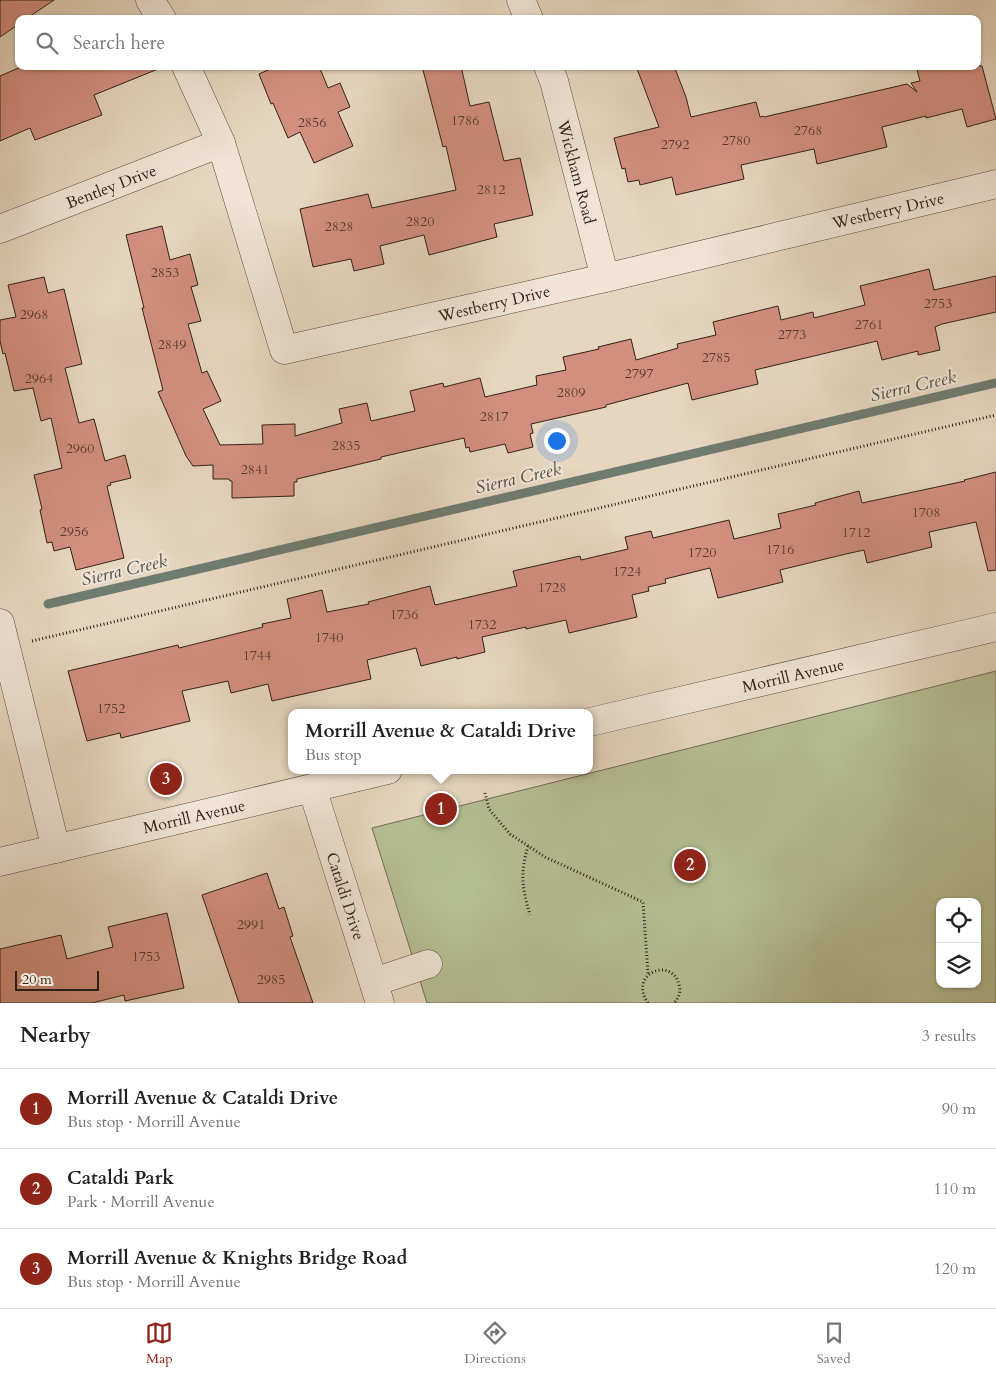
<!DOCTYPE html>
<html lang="en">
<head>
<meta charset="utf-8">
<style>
  body { margin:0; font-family:Cardo,serif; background:#f2f2f2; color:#222 }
  .controls { position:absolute; right:15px; bottom:15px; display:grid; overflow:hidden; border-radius:10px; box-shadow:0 1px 4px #0004 }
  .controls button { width:45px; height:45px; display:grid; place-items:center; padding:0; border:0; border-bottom:1px solid #e0e0e0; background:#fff; color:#222; font:25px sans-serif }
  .scale { position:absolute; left:15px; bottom:12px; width:84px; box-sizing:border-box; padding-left:5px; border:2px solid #32201a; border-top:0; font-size:14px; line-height:18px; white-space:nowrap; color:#32201a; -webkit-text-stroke:4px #efe4d5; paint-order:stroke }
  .you { position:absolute; left:556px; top:440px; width:18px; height:18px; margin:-12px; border:4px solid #fff; border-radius:50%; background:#1a73e8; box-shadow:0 0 0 8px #1a73e833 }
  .badge { display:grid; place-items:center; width:32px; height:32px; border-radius:50%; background:#8f2418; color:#fff; font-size:16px; font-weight:700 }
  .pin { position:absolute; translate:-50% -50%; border:2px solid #fff; box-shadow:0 1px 5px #0006 }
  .popup { position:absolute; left:288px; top:709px; width:305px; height:65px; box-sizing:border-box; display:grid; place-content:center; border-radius:10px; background:#fff; filter:drop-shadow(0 1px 4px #0005); font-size:16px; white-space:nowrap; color:#767676 }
  .popup b { font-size:19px; color:#222 }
  .popup::after { content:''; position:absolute; left:50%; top:100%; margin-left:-10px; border:10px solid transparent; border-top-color:#fff }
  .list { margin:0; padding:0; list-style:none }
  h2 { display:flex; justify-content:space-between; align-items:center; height:65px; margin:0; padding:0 20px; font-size:21px }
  h2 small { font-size:16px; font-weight:400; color:#767676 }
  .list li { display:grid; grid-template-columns:32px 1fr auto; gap:15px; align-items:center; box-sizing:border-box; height:80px; padding:0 20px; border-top:1px solid #e0e0e0 }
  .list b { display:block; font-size:19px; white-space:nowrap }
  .list p { margin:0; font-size:16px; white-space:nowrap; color:#767676 }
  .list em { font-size:16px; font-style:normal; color:#767676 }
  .icon { flex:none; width:28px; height:28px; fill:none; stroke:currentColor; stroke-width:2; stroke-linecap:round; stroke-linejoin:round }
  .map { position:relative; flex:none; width:996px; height:1003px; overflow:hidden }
  .search { position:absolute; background:#fff; box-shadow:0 1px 4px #0004; left:15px; right:15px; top:15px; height:55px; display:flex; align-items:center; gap:12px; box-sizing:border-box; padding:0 18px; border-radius:10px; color:#767676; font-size:19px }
  .sheet { height:305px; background:#fff }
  nav { display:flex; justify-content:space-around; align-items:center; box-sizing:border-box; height:70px; border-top:1px solid #e0e0e0; background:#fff; font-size:14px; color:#767676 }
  nav a { display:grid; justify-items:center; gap:2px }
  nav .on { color:#8f2418 }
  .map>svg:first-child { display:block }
</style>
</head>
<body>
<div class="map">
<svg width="996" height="1003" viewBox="0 0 996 1003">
  <rect width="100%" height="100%" fill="#e6d6bf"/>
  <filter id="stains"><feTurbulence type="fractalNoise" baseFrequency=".004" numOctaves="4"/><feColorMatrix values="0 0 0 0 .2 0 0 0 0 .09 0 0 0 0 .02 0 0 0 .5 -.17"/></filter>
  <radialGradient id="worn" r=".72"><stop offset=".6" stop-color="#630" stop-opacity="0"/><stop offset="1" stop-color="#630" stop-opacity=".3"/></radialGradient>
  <!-- green -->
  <path fill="#b4be92" stroke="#736f56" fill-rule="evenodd" d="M 996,671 L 996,1003 L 427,1003 L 372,828 ZM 940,902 L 977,902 L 977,984 L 940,984 Z"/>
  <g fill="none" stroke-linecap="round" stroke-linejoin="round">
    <!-- stream -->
    <path stroke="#6f7c72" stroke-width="9" d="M 48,604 L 996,383"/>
  </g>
  <!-- building -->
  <g fill="#d28f7e" stroke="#32201a">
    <path d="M 0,0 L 54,0 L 26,19 L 19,19 L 19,24 L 0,37 Z"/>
    <path d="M 23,66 L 163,66 L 163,67 L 94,95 L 102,115 L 35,140 L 30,128 L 0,141 L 0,76 Z"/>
    <path d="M 277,66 L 319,66 L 328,88 L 340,83 L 350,107 L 338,112 L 353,146 L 314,163 L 300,132 L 288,138 L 273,103 L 271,104 L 259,74 Z"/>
    <path d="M 422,66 L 461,66 L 470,106 L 489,102 L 504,161 L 520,158 L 533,215 L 494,224 L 497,237 L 429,255 L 424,235 L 380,246 L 384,264 L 354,271 L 351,259 L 313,267 L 300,209 L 368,194 L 372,208 L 456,190 L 446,146 L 443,147 Z"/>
    <path d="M 636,66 L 674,66 L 686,97 L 691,117 L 756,102 L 760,117 L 763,116 L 764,117 L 907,84 L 917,92 L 911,83 L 920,81 L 916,66 L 982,66 L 996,119 L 967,127 L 962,109 L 926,118 L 926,116 L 882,127 L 887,147 L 817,164 L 814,149 L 741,165 L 744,179 L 676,195 L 672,177 L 640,185 L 639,180 L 628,182 L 625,168 L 622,169 L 614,138 L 659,127 Z"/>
    <path d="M 162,226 L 170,260 L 190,254 L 198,285 L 191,287 L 201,321 L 188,324 L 202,373 L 207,371 L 221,401 L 203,409 L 220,445 L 263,444 L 262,425 L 295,424 L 295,436 L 342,423 L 339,409 L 367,403 L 371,421 L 415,411 L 410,391 L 443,383 L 444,387 L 480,378 L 485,397 L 537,385 L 536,376 L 566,370 L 563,357 L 599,349 L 598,347 L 631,339 L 636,360 L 678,348 L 677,344 L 716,335 L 713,322 L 778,306 L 781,320 L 813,312 L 814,318 L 865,305 L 860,286 L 929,269 L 934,290 L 996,276 L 996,312 L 942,324 L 935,327 L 940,350 L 918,355 L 918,351 L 882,360 L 877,341 L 755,370 L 758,384 L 692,400 L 688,383 L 606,405 L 606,407 L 531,424 L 533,433 L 530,434 L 533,447 L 508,453 L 505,444 L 470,452 L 469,447 L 466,448 L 464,438 L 381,457 L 381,459 L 297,479 L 297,482 L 294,482 L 294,496 L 232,498 L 232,481 L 230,481 L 229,479 L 213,479 L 213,465 L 193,466 L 186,456 L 158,392 L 163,390 L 142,308 L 144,308 L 126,235 Z"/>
    <path d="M 44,277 L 48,293 L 64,289 L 82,364 L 65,368 L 79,423 L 94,419 L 105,461 L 125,455 L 131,478 L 110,483 L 111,485 L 107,486 L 124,558 L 76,570 L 70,547 L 54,551 L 52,542 L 47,543 L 40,510 L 42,509 L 34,475 L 62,468 L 51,418 L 41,421 L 33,388 L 14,391 L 5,353 L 3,354 L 0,341 L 0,320 L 16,317 L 8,285 Z"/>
    <path d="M 996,472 L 996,570 L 988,571 L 976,522 L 929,532 L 932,547 L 867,563 L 864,550 L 846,554 L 780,570 L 783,582 L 718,598 L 710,568 L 665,579 L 666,583 L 648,587 L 649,591 L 632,595 L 637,617 L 569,633 L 566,620 L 526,629 L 526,627 L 482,637 L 485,652 L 457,659 L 457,657 L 421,666 L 416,648 L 367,660 L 371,679 L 272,701 L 268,684 L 231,693 L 228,681 L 182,691 L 190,721 L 121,738 L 120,733 L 87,741 L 68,671 L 178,645 L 179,648 L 263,627 L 262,624 L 291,618 L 287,599 L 322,590 L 327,612 L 369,604 L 368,602 L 430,586 L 435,605 L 517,586 L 513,571 L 580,556 L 581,560 L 628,549 L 625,537 L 651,531 L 653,538 L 729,520 L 734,539 L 781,528 L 778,514 L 816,505 L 815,503 L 859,491 L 862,503 L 965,481 L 964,480 Z"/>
    <path d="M 267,873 L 279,909 L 284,907 L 293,936 L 290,937 L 313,1003 L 239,1003 L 202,895 Z"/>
    <path d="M 167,913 L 184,988 L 125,1001 L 124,995 L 92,1003 L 0,1003 L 0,949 L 61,935 L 67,959 L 113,947 L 108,927 Z"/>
  </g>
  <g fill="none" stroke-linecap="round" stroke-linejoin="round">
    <defs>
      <g id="minor">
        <path d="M 150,0 L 162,19"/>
        <path d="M 521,0 L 529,19"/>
        <path d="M 186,66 L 221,143 L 284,350 L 605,278 L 996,184"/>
        <path d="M 548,66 L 554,81 L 605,278"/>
        <path d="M 0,229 L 221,143"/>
        <path d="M 0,623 L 56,849"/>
        <path d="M 590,722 L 996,627"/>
        <path d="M 312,788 L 380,1003"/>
        <path d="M 0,862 L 388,770"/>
        <path d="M 374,982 L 428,964"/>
      </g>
    </defs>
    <!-- minor casing -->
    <use href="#minor" stroke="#5f4e43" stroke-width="29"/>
    <!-- path -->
    <g stroke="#32201a" stroke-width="3" stroke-dasharray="1 2.5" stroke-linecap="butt">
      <path d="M 32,641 L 996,415"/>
      <path d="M 485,793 L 489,809 L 510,834 L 545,857 L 643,902 L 648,974"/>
      <path d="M 528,846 C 520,874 522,887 530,915"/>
      <path d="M 648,1003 C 627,973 673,956 679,985 C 681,992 679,997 674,1003"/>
    </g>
    <!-- minor -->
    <use href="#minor" stroke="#efe4d5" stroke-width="28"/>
  </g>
  <g text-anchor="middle" stroke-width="4" stroke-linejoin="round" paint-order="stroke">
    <!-- number labels -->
    <g font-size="14" fill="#5a3c33">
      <text x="465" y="125">1786</text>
      <text x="312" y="127">2856</text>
      <text x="808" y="135">2768</text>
      <text x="736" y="145">2780</text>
      <text x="675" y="149">2792</text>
      <text x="491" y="194">2812</text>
      <text x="420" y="226">2820</text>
      <text x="339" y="231">2828</text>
      <text x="165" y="277">2853</text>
      <text x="938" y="308">2753</text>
      <text x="34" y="319">2968</text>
      <text x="869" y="329">2761</text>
      <text x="792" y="339">2773</text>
      <text x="172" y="349">2849</text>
      <text x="716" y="362">2785</text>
      <text x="639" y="378">2797</text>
      <text x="39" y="383">2964</text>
      <text x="571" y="397">2809</text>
      <text x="494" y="421">2817</text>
      <text x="346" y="450">2835</text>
      <text x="80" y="453">2960</text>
      <text x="255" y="474">2841</text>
      <text x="926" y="517">1708</text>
      <text x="74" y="536">2956</text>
      <text x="856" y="537">1712</text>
      <text x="780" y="554">1716</text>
      <text x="702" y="557">1720</text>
      <text x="627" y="576">1724</text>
      <text x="552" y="592">1728</text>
      <text x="404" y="619">1736</text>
      <text x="482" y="629">1732</text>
      <text x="329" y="642">1740</text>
      <text x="257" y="660">1744</text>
      <text x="111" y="713">1752</text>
      <text x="251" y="929">2991</text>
      <text x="146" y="961">1753</text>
      <text x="271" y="984">2985</text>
    </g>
    <!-- street labels -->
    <g font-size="16" fill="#32201a" stroke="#efe4d5">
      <text transform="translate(577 172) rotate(75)" y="6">Wickham Road</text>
      <text transform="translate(111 186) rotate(-21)" y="6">Bentley Drive</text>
      <text transform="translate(888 210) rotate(-13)" y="6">Westberry Drive</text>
      <text transform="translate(494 303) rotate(-13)" y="6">Westberry Drive</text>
      <text transform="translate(793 675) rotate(-13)" y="6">Morrill Avenue</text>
      <text transform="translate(194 816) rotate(-13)" y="6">Morrill Avenue</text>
      <text transform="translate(346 896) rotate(72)" y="6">Cataldi Drive</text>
    </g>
    <!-- water labels -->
    <g font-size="18" font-style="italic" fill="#504e46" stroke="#efe4d5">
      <text transform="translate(913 386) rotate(-13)" y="6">Sierra Creek</text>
      <text transform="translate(518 478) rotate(-13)" y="6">Sierra Creek</text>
      <text transform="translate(124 570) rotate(-13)" y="6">Sierra Creek</text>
    </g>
  </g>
  <rect width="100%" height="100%" filter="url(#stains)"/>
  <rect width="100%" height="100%" fill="url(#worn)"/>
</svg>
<div class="controls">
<button><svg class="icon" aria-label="locate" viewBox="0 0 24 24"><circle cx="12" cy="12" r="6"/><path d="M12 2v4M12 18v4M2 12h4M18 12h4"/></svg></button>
<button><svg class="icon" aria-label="layers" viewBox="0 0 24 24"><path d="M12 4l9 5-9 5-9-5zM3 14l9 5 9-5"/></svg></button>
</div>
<div class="scale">20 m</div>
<div class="you"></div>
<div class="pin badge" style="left:441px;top:809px">1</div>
<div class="popup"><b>Morrill Avenue &amp; Cataldi Drive</b>Bus stop</div>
<div class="pin badge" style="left:690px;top:865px">2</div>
<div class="pin badge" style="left:166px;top:779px">3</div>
<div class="search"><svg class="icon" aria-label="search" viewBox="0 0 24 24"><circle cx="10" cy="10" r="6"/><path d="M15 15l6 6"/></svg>Search here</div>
</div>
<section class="sheet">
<h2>Nearby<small>3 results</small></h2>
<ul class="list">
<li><span class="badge">1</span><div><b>Morrill Avenue &amp; Cataldi Drive</b><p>Bus stop · Morrill Avenue</p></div><em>90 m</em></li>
<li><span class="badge">2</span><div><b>Cataldi Park</b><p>Park · Morrill Avenue</p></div><em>110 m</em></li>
<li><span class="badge">3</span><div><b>Morrill Avenue &amp; Knights Bridge Road</b><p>Bus stop · Morrill Avenue</p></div><em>120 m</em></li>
</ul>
</section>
<nav>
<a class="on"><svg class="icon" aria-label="map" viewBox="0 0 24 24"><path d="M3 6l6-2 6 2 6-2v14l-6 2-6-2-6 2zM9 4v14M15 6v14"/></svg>Map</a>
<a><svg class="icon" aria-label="directions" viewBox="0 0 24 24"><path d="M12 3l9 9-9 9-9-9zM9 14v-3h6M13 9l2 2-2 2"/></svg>Directions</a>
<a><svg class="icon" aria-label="saved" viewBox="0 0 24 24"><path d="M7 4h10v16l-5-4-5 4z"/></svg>Saved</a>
</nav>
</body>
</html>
